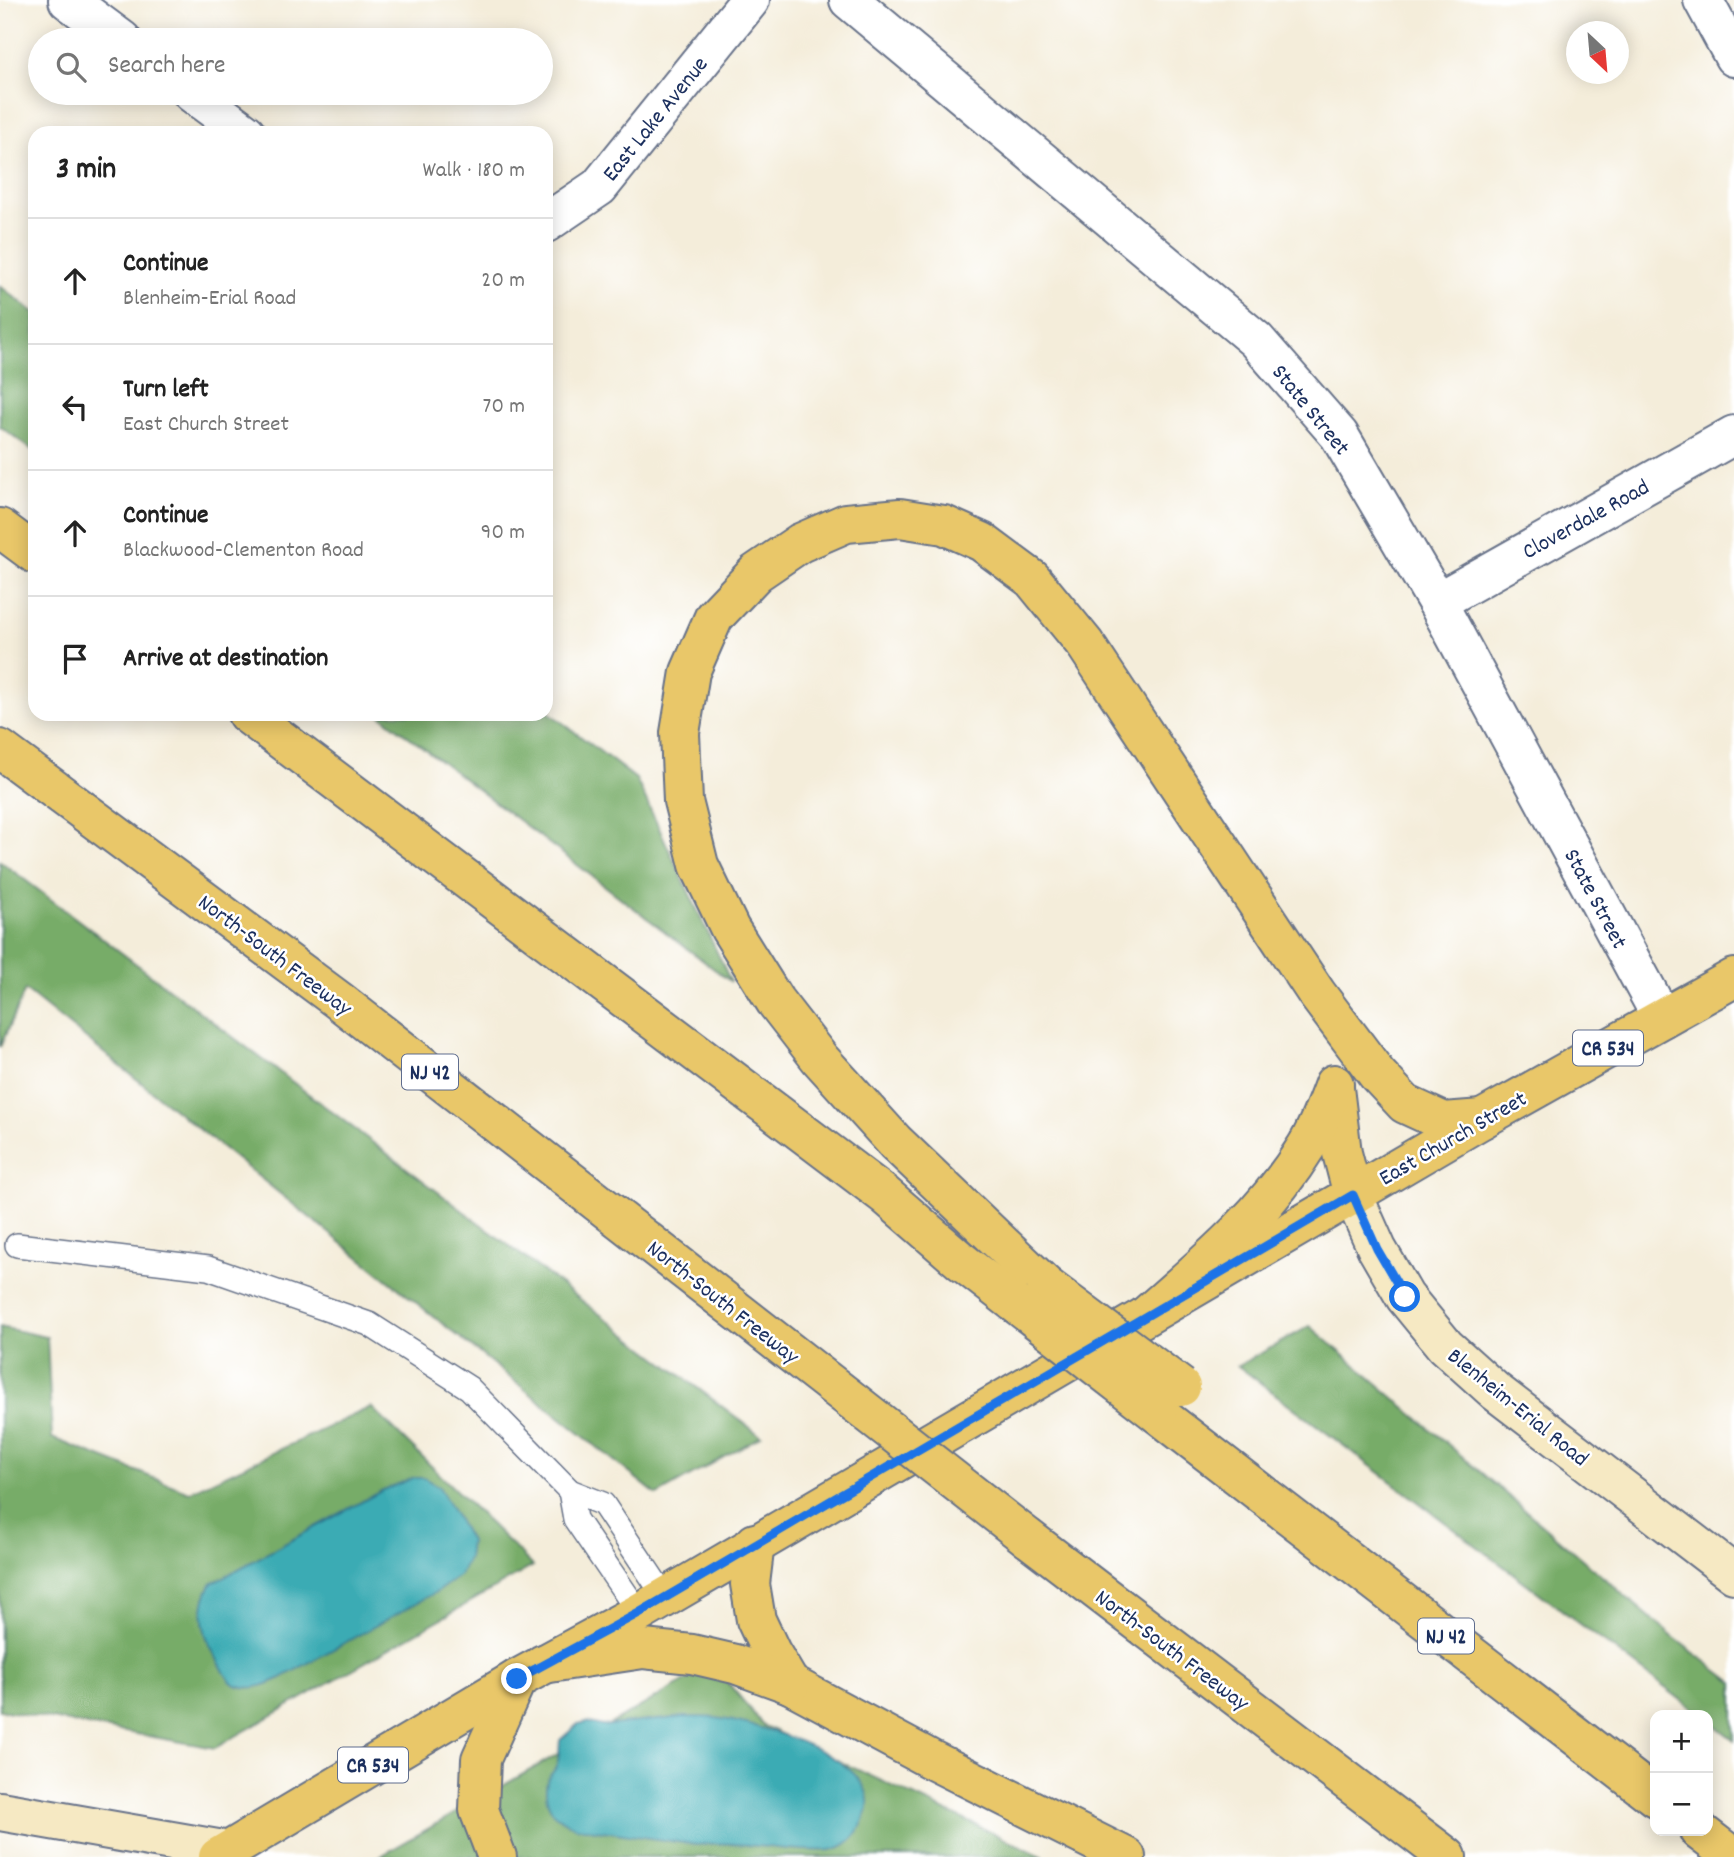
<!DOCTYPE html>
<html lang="en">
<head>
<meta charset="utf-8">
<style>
  body { margin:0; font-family:Dekko,sans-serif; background:#f6f6f6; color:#222 }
  .controls { position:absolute; right:21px; bottom:21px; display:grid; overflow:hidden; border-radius:14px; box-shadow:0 4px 18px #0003 }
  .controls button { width:63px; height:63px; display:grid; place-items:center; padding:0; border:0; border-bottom:2px solid #e0e0e0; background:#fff; color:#222; font:35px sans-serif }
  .compass { position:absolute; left:1566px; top:21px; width:63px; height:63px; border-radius:50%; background:#fff; box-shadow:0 4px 18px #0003; rotate:154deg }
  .stop { position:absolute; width:21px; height:21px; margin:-16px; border:5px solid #1a73e8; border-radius:50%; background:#fff }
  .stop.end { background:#1a73e8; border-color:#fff; box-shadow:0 2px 7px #0008 }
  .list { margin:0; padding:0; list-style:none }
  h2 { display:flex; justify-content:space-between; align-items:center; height:91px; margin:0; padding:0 28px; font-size:30px }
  h2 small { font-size:23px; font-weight:400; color:#767676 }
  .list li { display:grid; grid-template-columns:46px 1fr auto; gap:21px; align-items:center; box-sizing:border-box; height:126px; padding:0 28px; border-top:2px solid #e0e0e0 }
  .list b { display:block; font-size:26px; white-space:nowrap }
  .list p { margin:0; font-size:23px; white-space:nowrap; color:#767676 }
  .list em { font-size:23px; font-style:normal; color:#767676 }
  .icon { flex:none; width:38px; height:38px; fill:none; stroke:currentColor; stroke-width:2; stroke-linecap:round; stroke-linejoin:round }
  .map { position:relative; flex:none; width:1734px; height:1857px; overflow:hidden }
  .search { position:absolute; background:#fff; box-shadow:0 4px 18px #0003; left:28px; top:28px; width:525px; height:77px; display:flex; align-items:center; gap:18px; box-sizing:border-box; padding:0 24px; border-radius:38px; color:#767676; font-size:26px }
  .panel { position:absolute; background:#fff; box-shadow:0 4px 18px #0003; left:28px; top:126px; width:525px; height:595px; border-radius:21px }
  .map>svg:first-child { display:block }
</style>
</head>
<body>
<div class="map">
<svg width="1734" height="1857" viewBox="0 0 1734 1857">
  <rect width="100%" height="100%" fill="#fff"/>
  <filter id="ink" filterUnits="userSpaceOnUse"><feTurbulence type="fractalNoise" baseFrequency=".0143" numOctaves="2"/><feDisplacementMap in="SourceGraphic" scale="14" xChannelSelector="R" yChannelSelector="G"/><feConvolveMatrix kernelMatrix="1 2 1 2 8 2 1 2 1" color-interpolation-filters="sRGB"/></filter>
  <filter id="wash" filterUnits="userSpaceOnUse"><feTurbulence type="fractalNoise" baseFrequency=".00686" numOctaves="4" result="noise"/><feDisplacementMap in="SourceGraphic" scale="28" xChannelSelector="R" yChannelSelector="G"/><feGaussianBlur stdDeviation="1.57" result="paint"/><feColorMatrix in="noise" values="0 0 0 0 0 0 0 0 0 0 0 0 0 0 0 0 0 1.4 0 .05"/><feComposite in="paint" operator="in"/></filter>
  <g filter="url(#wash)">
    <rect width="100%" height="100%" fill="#f4edda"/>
    <!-- forest -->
    <g fill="#77ac68" stroke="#496e63" stroke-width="2">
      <path d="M 0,286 L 35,313 L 35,452 L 0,426 Z"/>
      <path d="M 546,710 L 636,779 L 731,982 L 379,714 L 546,714 Z"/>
      <path d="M 0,861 L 761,1436 L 657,1495 L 25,990 L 0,1047 Z"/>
      <path d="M 1310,1326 L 1673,1637 L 1734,1683 L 1734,1740 L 1708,1720 L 1708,1715 L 1701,1715 L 1238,1366 Z"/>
      <path d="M 0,1327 L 47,1337 L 52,1438 L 189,1492 L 371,1407 L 533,1566 L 215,1748 L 0,1710 Z"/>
      <path d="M 713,1665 L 764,1726 L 1044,1857 L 379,1857 Z"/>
    </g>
    <!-- water -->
    <g fill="#3aabb4" stroke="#2a6d89" stroke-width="2">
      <path d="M 413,1478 L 424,1478 L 439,1487 L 470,1541 L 468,1558 L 460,1575 L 438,1591 L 281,1678 C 266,1685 250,1692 234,1684 C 228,1681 224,1672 221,1666 C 204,1638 195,1614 211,1584 L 381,1491 Z"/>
      <path d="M 684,1717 C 694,1717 705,1717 716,1718 C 755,1723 887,1759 866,1815 C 860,1831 853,1844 835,1849 C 825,1852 814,1850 803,1850 C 769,1849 731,1840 697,1845 L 576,1827 C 555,1819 542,1806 547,1781 C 548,1775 554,1773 556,1767 C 560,1759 559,1748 560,1740 L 578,1724 L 587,1722 L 602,1726 Z"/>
    </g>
  </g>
  <g filter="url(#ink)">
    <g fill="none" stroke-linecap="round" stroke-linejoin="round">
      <defs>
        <g id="service">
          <path d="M 17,1245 L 208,1268 L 369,1324 L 469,1388 L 570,1491 L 603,1504 L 665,1597"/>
          <path d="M 570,1491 L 575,1519 L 639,1613"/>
        </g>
        <g id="minor">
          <path d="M 68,0 L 122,40"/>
          <path d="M 849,0 L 1256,340 L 1339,435 L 1437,602 L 1662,1018"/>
          <path d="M 1703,0 L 1734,57"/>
          <path d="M 192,93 L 246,133"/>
          <path d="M 546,223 L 599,187 L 750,0"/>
          <path d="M 1437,602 L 1734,435"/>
        </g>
        <g id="secondary">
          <path d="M 1353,1195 L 1377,1249 L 1405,1297 L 1445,1346 L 1495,1391 L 1734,1574"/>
          <path d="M 0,1811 L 229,1851"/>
        </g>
        <g id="primary">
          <path d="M 218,1857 L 517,1679 L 639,1613 L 1482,1119 L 1734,978"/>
          <path d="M 497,1857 L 479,1810 L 481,1759 L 517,1679"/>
        </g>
        <g id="motorway">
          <path d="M 0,528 L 35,554"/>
          <path d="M 247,714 L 885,1195 L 961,1261 L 1015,1303"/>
          <path d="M 0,749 L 338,1000 L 854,1402"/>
          <path d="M 1334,1088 L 1342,1153 L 1353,1195"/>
          <path d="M 1046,1286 L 895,1142 L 820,1059 L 775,1001 L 730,929 L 699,865 L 683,801 L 680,733 L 690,672 L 714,617 L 756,573 L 800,543 L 846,523 L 900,518 L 944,525 L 982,542 L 1032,579 L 1085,644 L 1317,994 L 1377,1074 L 1405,1104 L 1444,1122 L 1482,1119"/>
          <path d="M 1148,1314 C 1206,1263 1265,1214 1306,1147 C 1318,1128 1326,1105 1334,1084"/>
          <path d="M 1158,1414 L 1655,1797"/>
          <path d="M 1028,1538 L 1447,1857"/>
          <path d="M 755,1543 L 750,1584 L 756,1620 L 771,1652 L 790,1684 L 930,1759 L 1126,1857"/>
          <path d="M 543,1664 L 643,1649 L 692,1654 L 735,1664 L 790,1684"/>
          <path d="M 1699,1831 L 1733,1857"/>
        </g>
      </defs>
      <!-- service casing -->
      <use href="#service" stroke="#677289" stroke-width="26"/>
      <!-- minor casing -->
      <use href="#minor" stroke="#677289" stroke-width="42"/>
      <!-- secondary casing -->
      <use href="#secondary" stroke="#677289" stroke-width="42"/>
      <!-- primary casing -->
      <use href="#primary" stroke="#677289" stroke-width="42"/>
      <!-- motorway casing -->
      <use href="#motorway" stroke="#677289" stroke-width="42"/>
      <!-- service -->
      <use href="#service" stroke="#fff" stroke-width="23"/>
      <!-- minor -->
      <use href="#minor" stroke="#fff" stroke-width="38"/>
      <!-- secondary -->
      <use href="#secondary" stroke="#f6e9c3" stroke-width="38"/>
      <!-- primary -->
      <use href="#primary" stroke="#e9c769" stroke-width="38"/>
      <!-- motorway -->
      <use href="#motorway" stroke="#e9c769" stroke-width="38"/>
      <defs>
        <g id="motorway-bridge">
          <path d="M 1046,1286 L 1181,1387"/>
          <path d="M 1015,1303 L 1158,1414"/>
          <path d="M 854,1402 L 1028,1538"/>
        </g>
      </defs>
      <!-- motorway-bridge casing -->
      <use href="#motorway-bridge" stroke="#677289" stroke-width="42" stroke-linecap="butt"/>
      <!-- motorway-bridge -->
      <use href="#motorway-bridge" stroke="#e9c769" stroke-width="38"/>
    </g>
  </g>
  <g fill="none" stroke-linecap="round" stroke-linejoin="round" filter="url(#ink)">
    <!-- route -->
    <path stroke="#1a73e8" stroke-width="9" d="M 517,1679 L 639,1613 L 1353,1195 L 1377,1249 L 1405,1297"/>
  </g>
  <g text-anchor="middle" stroke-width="5" stroke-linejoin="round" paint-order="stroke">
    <!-- shield labels -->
    <g fill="#fff" stroke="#5f6d8e" stroke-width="2">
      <rect x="1573" y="1030.5" width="70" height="35" rx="5"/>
      <rect x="402" y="1054.5" width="56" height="35" rx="5"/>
      <rect x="1418" y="1618.5" width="56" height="35" rx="5"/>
      <rect x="338" y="1747.5" width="70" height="35" rx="5"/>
    </g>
    <g font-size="21" font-weight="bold" fill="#1b2f5e">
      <text x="1608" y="1055">CR 534</text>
      <text x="430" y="1079">NJ 42</text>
      <text x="1446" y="1643">NJ 42</text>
      <text x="373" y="1772">CR 534</text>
    </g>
    <!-- street labels -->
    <g font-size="23" fill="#1b2f5e" stroke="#fff">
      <text transform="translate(654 118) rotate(-51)" y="8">East Lake Avenue</text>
      <text transform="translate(1312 409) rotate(51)" y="8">State Street</text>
      <text transform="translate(1585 518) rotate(-29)" y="8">Cloverdale Road</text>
      <text transform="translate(1597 898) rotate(62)" y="8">State Street</text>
      <text transform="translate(276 954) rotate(37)" y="8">North-South Freeway</text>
      <text transform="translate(1452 1137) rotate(-30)" y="8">East Church Street</text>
      <text transform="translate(724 1301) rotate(38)" y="8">North-South Freeway</text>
      <text transform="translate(1519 1406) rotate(39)" y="8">Blenheim-Erial Road</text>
      <text transform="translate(1173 1649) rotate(37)" y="8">North-South Freeway</text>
    </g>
  </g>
</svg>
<div class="controls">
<button>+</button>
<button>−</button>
</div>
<svg class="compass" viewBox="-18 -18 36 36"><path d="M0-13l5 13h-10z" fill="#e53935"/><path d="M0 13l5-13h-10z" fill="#767676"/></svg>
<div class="stop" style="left:1405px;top:1297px"></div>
<div class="stop end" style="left:517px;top:1679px"></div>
<div class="search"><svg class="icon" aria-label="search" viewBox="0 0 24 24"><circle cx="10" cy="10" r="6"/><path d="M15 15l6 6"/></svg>Search here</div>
<section class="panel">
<h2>3 min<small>Walk · 180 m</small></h2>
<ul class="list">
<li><svg class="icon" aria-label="ahead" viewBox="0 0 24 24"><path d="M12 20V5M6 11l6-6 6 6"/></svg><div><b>Continue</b><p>Blenheim-Erial Road</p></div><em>20 m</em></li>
<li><svg class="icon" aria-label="left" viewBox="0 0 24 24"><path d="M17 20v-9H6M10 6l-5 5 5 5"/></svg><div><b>Turn left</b><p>East Church Street</p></div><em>70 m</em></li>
<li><svg class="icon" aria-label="ahead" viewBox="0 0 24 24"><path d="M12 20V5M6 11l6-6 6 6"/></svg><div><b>Continue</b><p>Blackwood-Clementon Road</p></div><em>90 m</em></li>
<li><svg class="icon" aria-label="arrive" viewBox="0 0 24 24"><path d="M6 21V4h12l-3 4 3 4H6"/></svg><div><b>Arrive at destination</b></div></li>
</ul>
</section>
</div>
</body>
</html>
